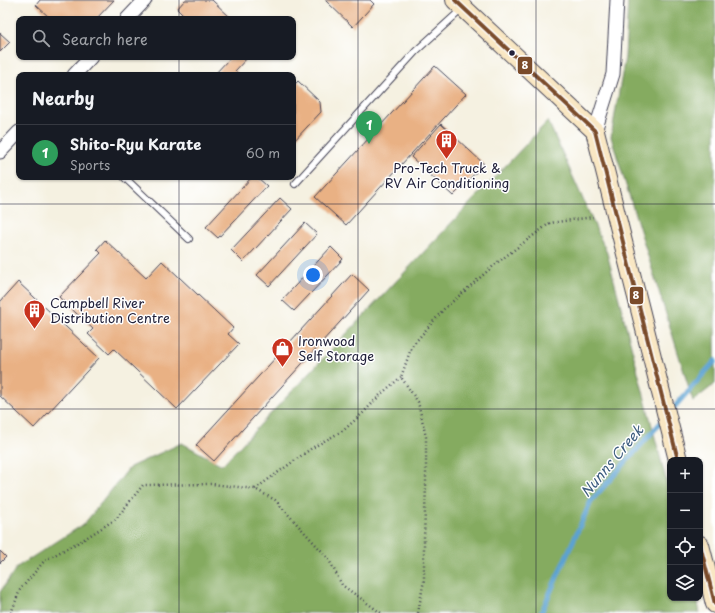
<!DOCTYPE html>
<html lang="en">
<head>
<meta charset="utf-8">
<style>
  body { margin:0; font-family:"Playpen Sans",sans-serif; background:#242831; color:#f1f3f6 }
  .controls { position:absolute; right:12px; bottom:12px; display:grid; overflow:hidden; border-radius:8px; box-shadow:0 1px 3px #0004 }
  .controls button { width:36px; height:36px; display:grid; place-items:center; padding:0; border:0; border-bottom:1px solid #363941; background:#171b24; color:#f1f3f6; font:20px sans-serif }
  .you { position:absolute; left:313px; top:275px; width:14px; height:14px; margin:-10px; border:3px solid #fff; border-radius:50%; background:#1a73e8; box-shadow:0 0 0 6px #1a73e833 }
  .badge { display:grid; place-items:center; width:26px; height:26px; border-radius:50%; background:#7c3aed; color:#fff; font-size:13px; font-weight:700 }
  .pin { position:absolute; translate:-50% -33px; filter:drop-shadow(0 1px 2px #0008) }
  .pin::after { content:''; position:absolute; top:21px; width:14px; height:12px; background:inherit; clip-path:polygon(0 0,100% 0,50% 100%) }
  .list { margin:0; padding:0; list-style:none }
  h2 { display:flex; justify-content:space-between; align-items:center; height:52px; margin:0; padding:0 16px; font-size:17px }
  h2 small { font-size:13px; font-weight:400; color:#9ea1a6 }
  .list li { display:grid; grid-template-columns:26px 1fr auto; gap:12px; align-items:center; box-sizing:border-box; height:56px; padding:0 16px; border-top:1px solid #363941 }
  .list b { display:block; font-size:15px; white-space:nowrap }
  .list p { margin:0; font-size:13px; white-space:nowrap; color:#9ea1a6 }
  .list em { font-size:13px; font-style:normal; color:#9ea1a6 }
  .icon { flex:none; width:22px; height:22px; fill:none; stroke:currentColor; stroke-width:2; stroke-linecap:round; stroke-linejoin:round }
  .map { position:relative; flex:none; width:715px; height:613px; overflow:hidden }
  .search { position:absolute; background:#171b24; box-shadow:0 1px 3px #0004; left:16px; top:16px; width:280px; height:44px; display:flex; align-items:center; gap:10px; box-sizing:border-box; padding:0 14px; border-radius:8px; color:#9ea1a6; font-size:15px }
  .panel { position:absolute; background:#171b24; box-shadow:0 1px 3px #0004; left:16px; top:72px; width:280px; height:108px; border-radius:8px }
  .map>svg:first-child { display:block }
</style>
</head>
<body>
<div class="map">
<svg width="715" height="613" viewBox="0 0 715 613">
  <rect width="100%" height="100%" fill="#fff"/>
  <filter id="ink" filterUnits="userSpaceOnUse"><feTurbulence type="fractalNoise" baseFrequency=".025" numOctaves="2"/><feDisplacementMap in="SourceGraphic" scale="8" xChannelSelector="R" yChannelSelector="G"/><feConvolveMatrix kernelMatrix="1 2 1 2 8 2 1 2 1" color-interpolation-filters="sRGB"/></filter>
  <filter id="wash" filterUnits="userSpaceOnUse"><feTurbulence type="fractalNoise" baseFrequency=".012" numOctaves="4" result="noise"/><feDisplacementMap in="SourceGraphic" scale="16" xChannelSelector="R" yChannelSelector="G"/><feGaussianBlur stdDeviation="0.9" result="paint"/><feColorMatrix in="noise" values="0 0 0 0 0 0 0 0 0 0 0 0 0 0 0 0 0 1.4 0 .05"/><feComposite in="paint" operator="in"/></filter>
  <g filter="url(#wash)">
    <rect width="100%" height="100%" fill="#f5f1e1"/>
    <!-- forest -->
    <g fill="#85ab60" stroke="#54664e">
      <path d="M 628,0 L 715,0 L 715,384 L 693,401 L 611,137 L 625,57 Z"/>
      <path d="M 548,121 L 607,253 L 670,495 L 670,598 L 697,598 L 700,613 L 0,613 L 0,592 L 17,567 L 84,524 L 130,467 L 182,443 L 222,465 Z"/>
    </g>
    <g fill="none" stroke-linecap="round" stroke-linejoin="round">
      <!-- stream -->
      <g stroke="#5ba2d1" stroke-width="5">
        <path d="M 670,412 L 715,361"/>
        <path d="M 541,613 L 591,501 L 664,419"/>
      </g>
    </g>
    <g id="blocks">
      <!-- building -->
      <g fill="#e9b184">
        <path d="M 40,0 L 114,0 L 96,19 L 51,19 L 36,5 Z"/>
        <path d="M 185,0 L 212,0 L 232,19 L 187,19 L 177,9 Z"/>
        <path d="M 325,0 L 370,0 L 374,4 L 353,27 Z"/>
        <path d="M 0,33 L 10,42 L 0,52 Z"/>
        <path d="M 227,57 L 248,57 L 235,71 L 240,75 L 214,75 L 229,59 Z"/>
        <path d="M 435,66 L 466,94 L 346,225 L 315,197 Z"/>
        <path d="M 298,81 L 320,102 L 321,112 L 293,142 L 293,86 Z"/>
        <path d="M 441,124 L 484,164 L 453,196 L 411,157 Z"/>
        <path d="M 252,177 L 257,177 L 267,186 L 218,238 L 206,227 Z"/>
        <path d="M 280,198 L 292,209 L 243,262 L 231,250 Z"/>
        <path d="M 305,223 L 317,234 L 269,286 L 257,275 Z"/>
        <path d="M 105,240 L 146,278 L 162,261 L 233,328 L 228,334 L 239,344 L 177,409 L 114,349 L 109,354 L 88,334 L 93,329 L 59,297 L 101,253 L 97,249 Z"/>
        <path d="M 331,247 L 343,259 L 294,311 L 282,300 Z"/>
        <path d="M 352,274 L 369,290 L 214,461 L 196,445 Z"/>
        <path d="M 18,282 L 99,358 L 34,428 L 0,396 L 0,302 Z"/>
        <path d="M 0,551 L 6,557 L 0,563 Z"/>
      </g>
    </g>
  </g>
  <g filter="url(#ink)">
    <use href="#blocks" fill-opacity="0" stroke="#424154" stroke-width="1"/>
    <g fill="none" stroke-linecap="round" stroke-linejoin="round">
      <defs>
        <g id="lane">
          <path d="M 124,177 L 189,239"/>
          <path d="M 295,184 L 416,51 L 462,9"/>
        </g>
        <g id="street">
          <path d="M 127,19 L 145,0"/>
          <path d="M 74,75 L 91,57"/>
          <path d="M 595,131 L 613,74 L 617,0"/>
          <path d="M 0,152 L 19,132"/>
        </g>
        <g id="secondary">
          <path d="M 455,0 L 595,131 L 678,460"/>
          <path d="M 700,545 L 715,604"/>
        </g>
      </defs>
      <!-- lane casing -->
      <use href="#lane" stroke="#424154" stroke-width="8"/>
      <!-- street casing -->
      <use href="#street" stroke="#424154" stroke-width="15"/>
      <!-- secondary casing -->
      <use href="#secondary" stroke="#424154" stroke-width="20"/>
      <!-- path -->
      <g stroke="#424154" stroke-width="2.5" stroke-dasharray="1 3" stroke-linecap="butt">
        <path d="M 255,489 L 312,448 L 344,430 L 364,412 L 381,394 L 401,377"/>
        <path d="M 11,613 L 20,590 L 45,560 L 81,541 L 116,519 L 143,485 L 212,484 L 255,489 L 275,500 L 328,558 L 342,585 L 381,613"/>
        <path d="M 418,613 L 424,580 L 424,538 L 426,485 L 426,437 L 418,402 L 401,377 L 412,346 L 444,309 L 498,262 L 550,223 L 593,217"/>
      </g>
      <!-- lane -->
      <use href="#lane" stroke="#fff" stroke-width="6"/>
      <!-- street -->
      <use href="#street" stroke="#fff" stroke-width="13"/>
      <!-- secondary -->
      <use href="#secondary" stroke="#f9e7c3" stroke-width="18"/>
      <defs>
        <g id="bus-1">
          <path d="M 455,0 L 595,131"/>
          <path d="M 595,131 L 678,460"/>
          <path d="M 700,545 L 715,604"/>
        </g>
      </defs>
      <!-- bus-1 casing -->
      <use href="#bus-1" stroke="#fff" stroke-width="7"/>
      <!-- bus-1 -->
      <use href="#bus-1" stroke="#7a4b2a" stroke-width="4"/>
    </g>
  </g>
  <!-- grid -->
  <path fill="none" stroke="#22223b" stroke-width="1" stroke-opacity="0.55" d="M 179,0 L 179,19M 358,0 L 358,613M 536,0 L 536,613M 179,57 L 179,75M 179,177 L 179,613M 0,204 L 715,204M 0,409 L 715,409"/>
  <!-- icons -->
  <defs>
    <symbol id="building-pin" viewBox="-11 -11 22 30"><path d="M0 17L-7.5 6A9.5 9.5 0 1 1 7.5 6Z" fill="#c8321e" stroke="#fff"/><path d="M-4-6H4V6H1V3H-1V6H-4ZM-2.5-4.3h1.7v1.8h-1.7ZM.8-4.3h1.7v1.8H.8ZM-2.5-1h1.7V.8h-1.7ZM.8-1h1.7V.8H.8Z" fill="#fff"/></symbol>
    <symbol id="shop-pin" viewBox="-11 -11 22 30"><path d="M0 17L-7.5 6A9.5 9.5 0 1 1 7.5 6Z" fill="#c8321e" stroke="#fff"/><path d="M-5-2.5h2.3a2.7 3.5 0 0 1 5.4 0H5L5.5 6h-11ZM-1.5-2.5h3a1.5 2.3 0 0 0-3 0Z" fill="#fff"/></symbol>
  </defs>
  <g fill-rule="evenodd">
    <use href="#building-pin" x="434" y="128" width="25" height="34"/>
    <use href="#building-pin" x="22" y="298" width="25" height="34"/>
    <use href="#shop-pin" x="270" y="336" width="25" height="34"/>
  </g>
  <!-- markers -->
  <circle fill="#22223b" stroke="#fff" stroke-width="1.5" cx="512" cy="53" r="3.5"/>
  <g text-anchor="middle" stroke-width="3" stroke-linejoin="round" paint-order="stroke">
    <!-- poi labels -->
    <g font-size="13" fill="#22223b" stroke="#fff" text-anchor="start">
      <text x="447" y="173" text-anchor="middle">Pro-Tech Truck &amp;<tspan x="447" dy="15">RV Air Conditioning</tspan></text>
      <text x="50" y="308">Campbell River<tspan x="50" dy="15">Distribution Centre</tspan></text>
      <text x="298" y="346">Ironwood<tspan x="298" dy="15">Self Storage</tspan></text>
    </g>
    <!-- water labels -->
    <g font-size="14" font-style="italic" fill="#3c5c7e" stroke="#fff">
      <text transform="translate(612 461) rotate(-50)" y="5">Nunns Creek</text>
    </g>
  </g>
  <g stroke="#fff" stroke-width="1.5">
    <rect x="517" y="56" width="16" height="19" rx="4" fill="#7a4b2a"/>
    <rect x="629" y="286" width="15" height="19" rx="4" fill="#7a4b2a"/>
  </g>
  <g font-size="11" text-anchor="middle" font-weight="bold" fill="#fff">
    <text x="525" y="69">8</text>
    <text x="636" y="299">8</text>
  </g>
</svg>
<div class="controls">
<button>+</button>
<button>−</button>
<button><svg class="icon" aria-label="locate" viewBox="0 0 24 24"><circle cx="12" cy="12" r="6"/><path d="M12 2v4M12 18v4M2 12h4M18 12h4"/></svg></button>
<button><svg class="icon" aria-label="layers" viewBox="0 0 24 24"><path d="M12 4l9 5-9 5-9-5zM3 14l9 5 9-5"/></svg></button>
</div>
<div class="you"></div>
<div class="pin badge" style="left:369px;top:144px;background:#2e9e5b">1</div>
<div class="search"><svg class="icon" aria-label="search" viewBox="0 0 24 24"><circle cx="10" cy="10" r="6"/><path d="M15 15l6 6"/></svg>Search here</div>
<section class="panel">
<h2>Nearby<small></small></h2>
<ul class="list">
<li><span class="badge" style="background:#2e9e5b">1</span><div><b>Shito-Ryu Karate</b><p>Sports</p></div><em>60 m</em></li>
</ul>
</section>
</div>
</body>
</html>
